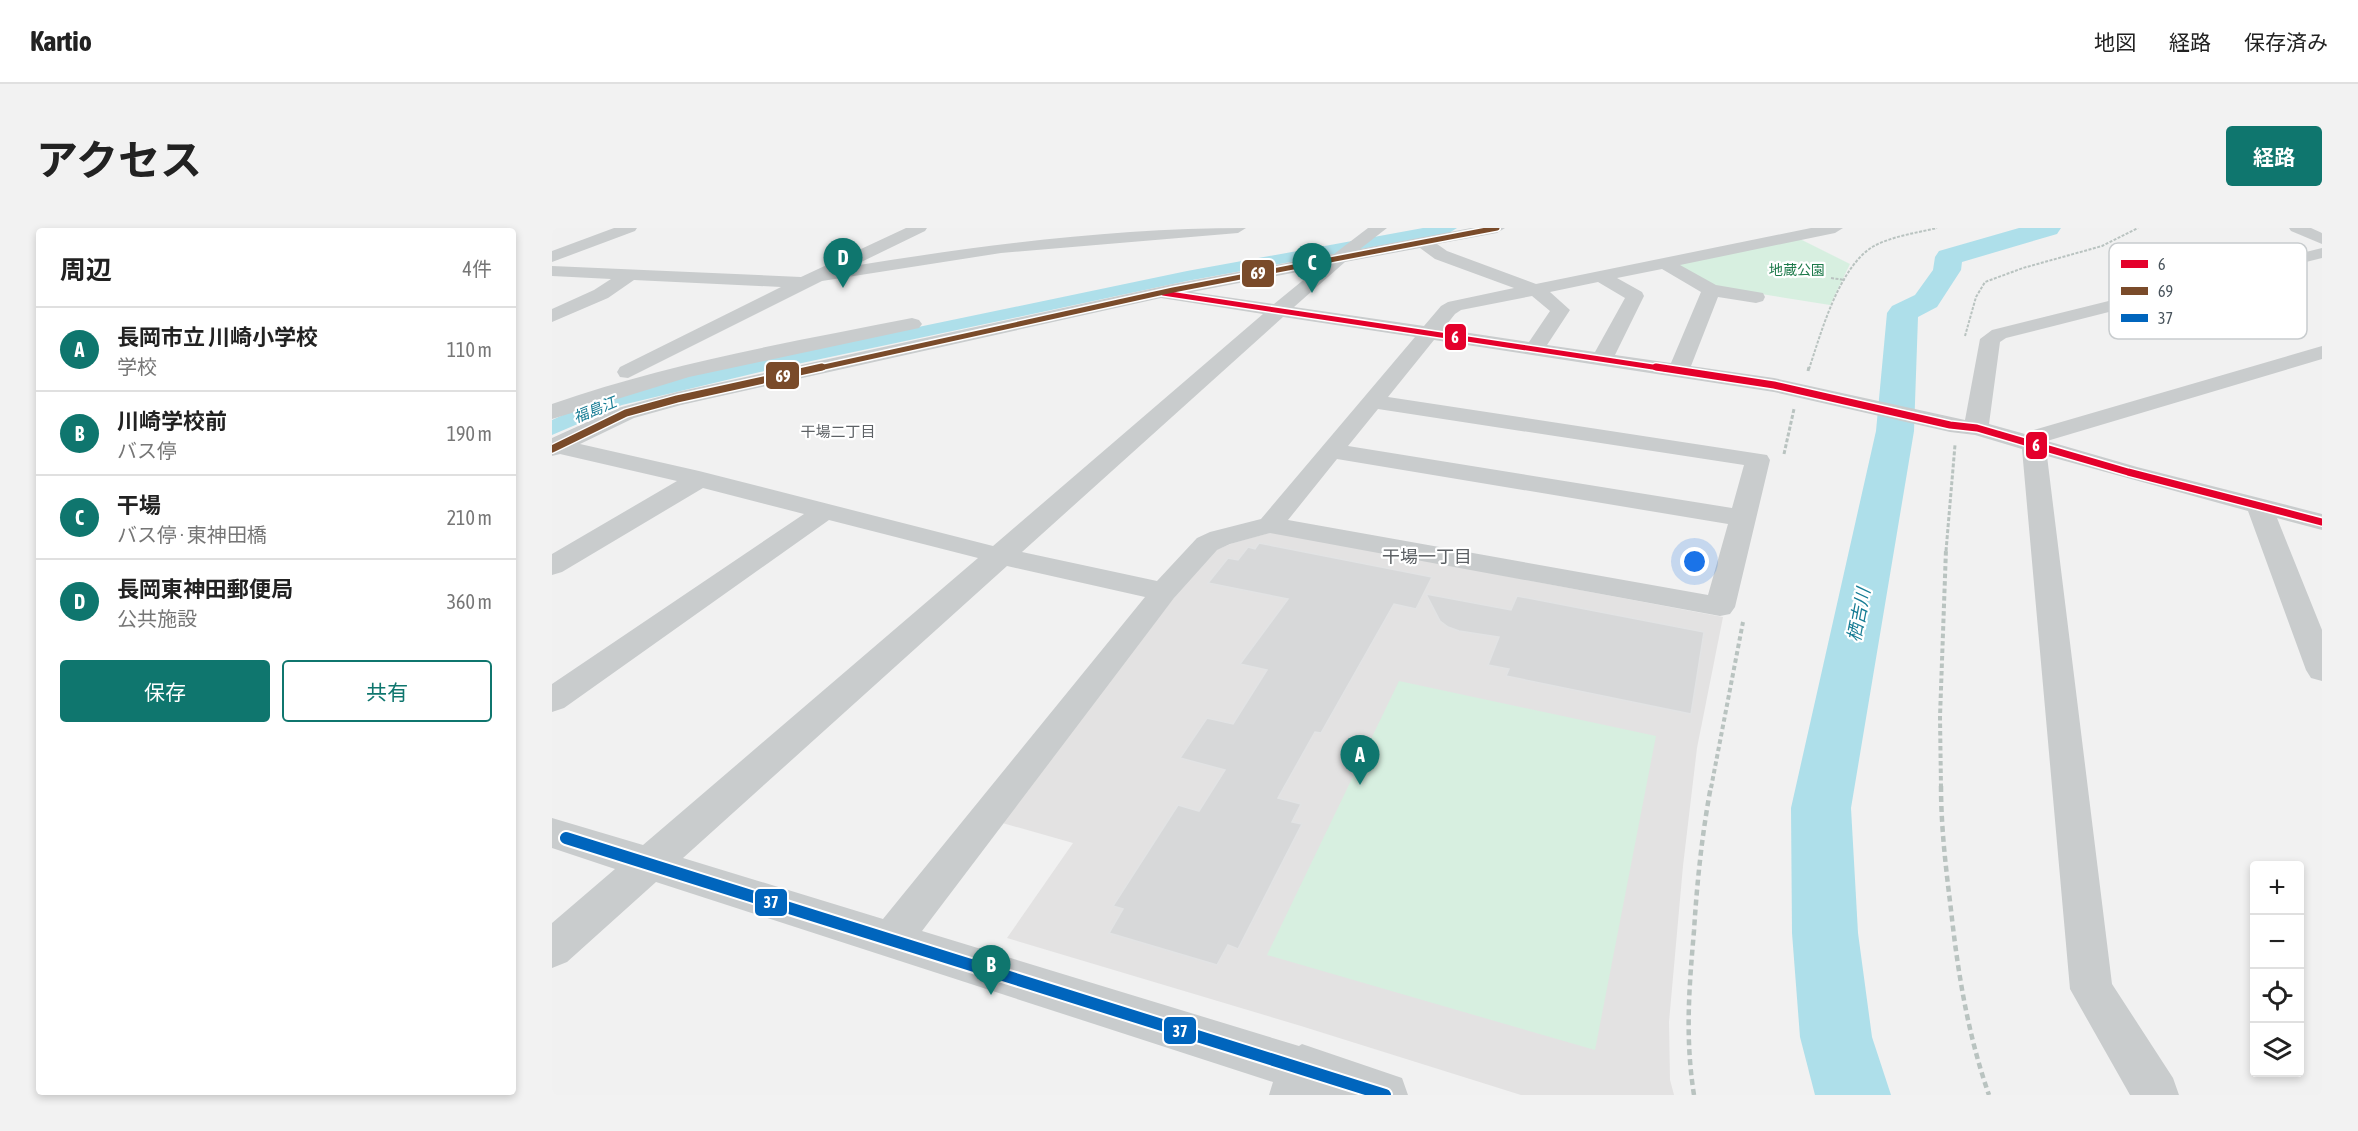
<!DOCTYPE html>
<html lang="ja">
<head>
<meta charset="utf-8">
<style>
  body { margin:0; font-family:"Asap Condensed","Noto Sans JP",sans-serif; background:#f2f2f2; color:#222 }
  .controls { position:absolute; right:18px; bottom:18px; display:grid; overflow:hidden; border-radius:6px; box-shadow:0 3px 9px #0003 }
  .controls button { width:54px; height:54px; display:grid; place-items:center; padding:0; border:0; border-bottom:2px solid #e0e0e0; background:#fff; color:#222; font:30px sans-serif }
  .you { position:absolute; left:1143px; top:334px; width:21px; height:21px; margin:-15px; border:4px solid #fff; border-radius:50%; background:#1a73e8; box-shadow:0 0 0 9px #1a73e833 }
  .badge { display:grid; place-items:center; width:39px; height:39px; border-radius:50%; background:#0f766e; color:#fff; font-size:20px; font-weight:700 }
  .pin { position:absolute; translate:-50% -50px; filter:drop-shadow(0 2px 3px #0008) }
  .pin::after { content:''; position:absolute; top:32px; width:21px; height:18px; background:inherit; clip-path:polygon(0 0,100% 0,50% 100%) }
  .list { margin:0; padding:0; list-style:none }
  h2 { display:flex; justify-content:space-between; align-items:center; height:78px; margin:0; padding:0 24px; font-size:26px }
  h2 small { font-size:20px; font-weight:400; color:#767676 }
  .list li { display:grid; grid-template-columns:39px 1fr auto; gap:18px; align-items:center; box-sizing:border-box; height:84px; padding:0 24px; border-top:2px solid #e0e0e0 }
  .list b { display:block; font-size:22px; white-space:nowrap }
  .list p { margin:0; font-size:20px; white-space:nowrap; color:#767676 }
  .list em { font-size:20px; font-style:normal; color:#767676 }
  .actions { display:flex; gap:12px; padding:18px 24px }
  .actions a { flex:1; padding:14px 0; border:2px solid #0f766e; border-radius:6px; text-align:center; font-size:21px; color:#0f766e }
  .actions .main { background:#0f766e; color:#fff }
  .icon { flex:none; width:33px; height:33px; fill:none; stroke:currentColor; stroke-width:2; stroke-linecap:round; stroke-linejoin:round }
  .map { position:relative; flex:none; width:1770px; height:867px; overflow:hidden; border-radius:6px }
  header { display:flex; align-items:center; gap:36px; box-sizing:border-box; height:84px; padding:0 30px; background:#fff; border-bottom:2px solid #e0e0e0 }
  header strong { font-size:28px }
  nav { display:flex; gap:33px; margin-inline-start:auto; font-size:21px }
  .intro { display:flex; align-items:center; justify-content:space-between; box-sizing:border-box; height:144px; padding:0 36px }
  h1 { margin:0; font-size:42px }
  .button { padding:15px 27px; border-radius:6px; background:#0f766e; color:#fff; font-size:21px; font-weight:700 }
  main { display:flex; gap:36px; padding:0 36px }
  aside { flex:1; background:#fff; border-radius:6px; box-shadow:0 3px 9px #0003 }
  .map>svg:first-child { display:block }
</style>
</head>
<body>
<header>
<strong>Kartio</strong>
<nav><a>地図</a><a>経路</a><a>保存済み</a></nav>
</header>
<div class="intro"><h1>アクセス</h1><a class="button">経路</a></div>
<main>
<aside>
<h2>周辺<small>4件</small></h2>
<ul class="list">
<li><span class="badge">A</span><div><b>長岡市立 川崎小学校</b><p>学校</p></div><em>110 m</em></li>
<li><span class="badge">B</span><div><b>川崎学校前</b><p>バス停</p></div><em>190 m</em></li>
<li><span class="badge">C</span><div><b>干場</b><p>バス停 · 東神田橋</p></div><em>210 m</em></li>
<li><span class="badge">D</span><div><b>長岡東神田郵便局</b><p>公共施設</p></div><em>360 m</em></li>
</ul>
<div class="actions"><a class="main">保存</a><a>共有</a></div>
</aside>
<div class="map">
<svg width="1770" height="867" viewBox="0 0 1770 867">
  <rect width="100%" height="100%" fill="#f1f1f1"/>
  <!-- education -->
  <path fill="#e3e2e2" d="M 721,304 L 1171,389 L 1145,520 L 1131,638 L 1117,794 L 1118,852 L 1122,867 L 969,867 L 749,798 L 455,710 L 521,615 L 447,594 L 657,325 L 681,315 Z"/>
  <!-- green -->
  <g fill="#d7efe0">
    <path d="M 1248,11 L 1298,36 L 1278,77 L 1160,58 L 1126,39 L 1129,36 Z"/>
    <path d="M 847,453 L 1104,508 L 1043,822 L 715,727 Z"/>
  </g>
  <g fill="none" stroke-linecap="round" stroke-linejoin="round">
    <!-- canal -->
    <path fill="#aedfea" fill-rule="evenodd" d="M 871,0 L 905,0 L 897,5 L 635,53 L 208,144 L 70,177 L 0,207 L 0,192 L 55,167 L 208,132 L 635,43 Z"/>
    <!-- river -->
    <path fill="#aedfea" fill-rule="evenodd" d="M 1467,0 L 1509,0 L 1505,6 L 1410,34 L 1409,42 L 1385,79 L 1366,89 L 1362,203 L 1299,580 L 1306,705 L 1320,809 L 1339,867 L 1263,867 L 1248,809 L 1240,705 L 1239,580 L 1324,203 L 1335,85 L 1340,78 L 1363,67 L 1381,42 L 1383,29 L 1387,23 Z"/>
  </g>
  <!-- building -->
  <g fill="#d7d8d9" stroke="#e2e3e4" stroke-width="1.5">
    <path d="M 707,315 L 880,349 L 864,381 L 842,376 L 769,505 L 763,504 L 726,570 L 749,576 L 740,594 L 750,596 L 686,721 L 676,717 L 665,737 L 557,705 L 571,681 L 561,678 L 626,577 L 647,583 L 673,542 L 628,530 L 655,490 L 681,496 L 715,442 L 688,436 L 736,371 L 656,355 L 676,330 L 686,332 L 696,319 L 703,321 Z"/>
    <path d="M 874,366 L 959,382 L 965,368 L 1152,404 L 1139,486 L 954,448 L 957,441 L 936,437 L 947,409 L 907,403 L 896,399 L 888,393 Z"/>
  </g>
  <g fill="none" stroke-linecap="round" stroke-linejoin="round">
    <!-- path-far3 -->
    <g stroke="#b9c3c0" stroke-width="2" stroke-dasharray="3 1.5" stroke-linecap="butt">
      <path d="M 1279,50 L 1293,52"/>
      <path d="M 1413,108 L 1424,69 L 1433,54 L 1471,40 L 1550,18 L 1586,0"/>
      <path d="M 1257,141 C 1269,105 1287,38 1322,18 C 1341,8 1364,5 1385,0"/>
    </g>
    <!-- path-far2 -->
    <g stroke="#b9c3c0" stroke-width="3" stroke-dasharray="4 2" stroke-linecap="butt">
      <path d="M 1256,143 L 1257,139"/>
      <path d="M 1232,226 L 1242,181"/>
      <path d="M 1394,323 L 1403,217"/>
    </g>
    <!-- path-far1 -->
    <g stroke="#b9c3c0" stroke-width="4" stroke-dasharray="4.5 3" stroke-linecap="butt">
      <path d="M 1159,560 L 1191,394"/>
      <path d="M 1389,560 L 1388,489 L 1394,321"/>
    </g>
    <!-- path -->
    <g stroke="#b9c3c0" stroke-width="4.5" stroke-dasharray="6 4" stroke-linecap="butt">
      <path d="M 1389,558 C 1389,600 1394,641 1399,682 C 1406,746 1416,807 1437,867"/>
      <path d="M 1142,867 C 1133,810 1137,760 1142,703 C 1145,654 1150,606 1159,558"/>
    </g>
    <!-- minor -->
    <g fill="#c9cccd" fill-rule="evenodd">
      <path d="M 62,0 L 85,0 L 83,3 L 0,34 L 0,23 Z"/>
      <path d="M 354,0 L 375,0 L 373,3 L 301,38 C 432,17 560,0 694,0 L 686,5 L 449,25 L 270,53 L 76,150 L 68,149 L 65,144 L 68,139 L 229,59 L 82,52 L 56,70 L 0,94 L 0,81 L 42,62 L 59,51 L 0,48 L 0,38 L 249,49 Z"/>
      <path d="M 816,0 L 835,0 L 808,21 L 919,0 L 953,0 L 945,5 L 885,16 L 895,23 L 984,56 L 1259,0 L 1291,0 L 1283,5 L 1128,37 L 1164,57 L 1211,65 L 1213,69 L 1211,73 L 1204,75 L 1166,69 L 1139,138 L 1222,150 L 1413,192 L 1428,111 L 1440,102 L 1770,20 L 1770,30 L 1454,110 L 1448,114 L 1437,196 L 1473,206 L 1475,204 L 1770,118 L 1770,131 L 1495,213 L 1585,239 L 1770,286 L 1770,302 L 1725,290 L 1770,402 L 1770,453 L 1759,450 L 1754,442 L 1696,283 L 1495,228 L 1560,756 L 1621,850 L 1627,867 L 1578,867 L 1518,761 L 1470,221 L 1423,207 L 1398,204 L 1222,164 L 882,112 L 836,169 L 1215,227 L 1218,232 L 1183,379 L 1178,386 L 1168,388 L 718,305 L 678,316 L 665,322 L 622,370 L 370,703 L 747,818 L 750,816 L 850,850 L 856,867 L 717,867 L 721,854 L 104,654 L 15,734 L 0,740 L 0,695 L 63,641 L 0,620 L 0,590 L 91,617 L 426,330 L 277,292 L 12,480 L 0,484 L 0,456 L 252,286 L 151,260 L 10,344 L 0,347 L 0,326 L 125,253 L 8,226 L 0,228 L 0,210 L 66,180 L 125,164 L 621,56 L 782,26 ZM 868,20 L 883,31 L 962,60 L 896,74 L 889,78 L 872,98 L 742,79 L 793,34 ZM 766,40 L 722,76 L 640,64 ZM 1110,41 L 1149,64 L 1119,135 L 1063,127 L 1092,68 L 1090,64 L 1065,50 ZM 1046,54 L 1073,70 L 1043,124 L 995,117 L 1018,82 L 998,64 ZM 980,68 L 998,83 L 977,114 L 891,101 L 903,86 L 909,82 ZM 609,70 L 711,86 L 441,318 L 147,243 L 28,216 L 82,190 L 129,177 ZM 731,89 L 863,109 L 709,291 L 658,304 L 645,310 L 605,353 L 470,324 ZM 826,181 L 1192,237 L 1180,280 L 796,218 ZM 785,231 L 1176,296 L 1156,367 L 736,292 ZM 455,338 L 593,369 L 331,691 L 131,630 Z"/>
      <path d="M 1737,0 L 1759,0 L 1770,5 L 1770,16 L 1739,3 Z"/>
      <path d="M 360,90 L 367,92 L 370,96 L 367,100 L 137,149 L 0,191 L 0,176 C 117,135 239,114 360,90 Z"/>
    </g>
    <defs>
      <path id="bus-1-far1" d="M 611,65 L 1114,141"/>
      <path id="bus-1" d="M 1104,139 L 1222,157 L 1398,197 L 1425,200 L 1576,244 L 1770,294"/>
      <path id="bus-2-far1" d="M 263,141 L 621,62 L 945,0"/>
      <path id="bus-2" d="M 0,221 L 74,185 L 125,171 L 270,139"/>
      <path id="bus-3" d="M 14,610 L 833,867"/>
    </defs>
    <!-- bus-1-far1 casing -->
    <use href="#bus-1-far1" stroke="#fff" stroke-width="8"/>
    <!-- bus-1 casing -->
    <use href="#bus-1" stroke="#fff" stroke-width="10"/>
    <!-- bus-2-far1 casing -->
    <use href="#bus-2-far1" stroke="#fff" stroke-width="8"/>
    <!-- bus-2 casing -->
    <use href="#bus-2" stroke="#fff" stroke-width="10"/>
    <!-- bus-3 casing -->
    <use href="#bus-3" stroke="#fff" stroke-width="16"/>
    <!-- bus-1-far1 -->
    <use href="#bus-1-far1" stroke="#e4002b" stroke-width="5"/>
    <!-- bus-1 -->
    <use href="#bus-1" stroke="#e4002b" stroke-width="7"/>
    <!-- bus-2-far1 -->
    <use href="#bus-2-far1" stroke="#7a4b2a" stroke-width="5"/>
    <!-- bus-2 -->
    <use href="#bus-2" stroke="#7a4b2a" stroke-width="7"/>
    <!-- bus-3 -->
    <use href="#bus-3" stroke="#0065bd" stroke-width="12"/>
  </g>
  <g text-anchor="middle" stroke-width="4.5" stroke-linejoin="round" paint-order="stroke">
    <!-- far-park labels -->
    <g font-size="14" fill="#1d7a4a" stroke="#fff">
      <text x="1245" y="47">地蔵公園</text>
    </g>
    <!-- far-water labels -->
    <g font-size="15" font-style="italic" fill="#167c94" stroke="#fff">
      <text transform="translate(43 182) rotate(-22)" y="5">福島江</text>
    </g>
    <!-- far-neighbourhood labels -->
    <g font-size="15" fill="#5d6165" stroke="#fff">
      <text x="286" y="209">干場二丁目</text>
    </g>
    <!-- neighbourhood labels -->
    <g font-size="18" fill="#5d6165" stroke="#fff">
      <text x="875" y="335">干場一丁目</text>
    </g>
    <!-- water labels -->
    <g font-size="18" font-style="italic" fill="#167c94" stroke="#fff">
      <text transform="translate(1307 387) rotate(-79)" y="6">栖吉川</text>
    </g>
  </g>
  <!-- legend -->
  <rect x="1557" y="15" width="198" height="96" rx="9" fill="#fff" stroke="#c8ccce" stroke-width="1.5"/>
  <rect x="1569" y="32" width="27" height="8" fill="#e4002b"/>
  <rect x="1569" y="59" width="27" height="8" fill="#7a4b2a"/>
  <rect x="1569" y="86" width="27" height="8" fill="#0065bd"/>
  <g font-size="16" fill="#49545c">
    <text x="1606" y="42">6</text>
    <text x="1606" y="69">69</text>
    <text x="1606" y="96">37</text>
  </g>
  <g stroke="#fff" stroke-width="2">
    <rect x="689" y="31" width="34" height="29" rx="6" fill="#7a4b2a"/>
    <rect x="892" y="95" width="23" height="28" rx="6" fill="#e4002b"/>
    <rect x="213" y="133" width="35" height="29" rx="6" fill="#7a4b2a"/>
    <rect x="1473" y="203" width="23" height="29" rx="6" fill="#e4002b"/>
    <rect x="202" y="660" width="34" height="29" rx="6" fill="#0065bd"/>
    <rect x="611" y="788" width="34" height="29" rx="6" fill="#0065bd"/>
  </g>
  <g font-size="16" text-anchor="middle" font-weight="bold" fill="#fff">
    <text x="706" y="51">69</text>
    <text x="903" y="115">6</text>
    <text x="231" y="154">69</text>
    <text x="1484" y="223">6</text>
    <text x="219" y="680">37</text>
    <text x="628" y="809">37</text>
  </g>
</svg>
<div class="controls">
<button>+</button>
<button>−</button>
<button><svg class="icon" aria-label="locate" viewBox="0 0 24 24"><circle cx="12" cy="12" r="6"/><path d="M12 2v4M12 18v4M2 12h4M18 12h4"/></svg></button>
<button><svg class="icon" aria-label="layers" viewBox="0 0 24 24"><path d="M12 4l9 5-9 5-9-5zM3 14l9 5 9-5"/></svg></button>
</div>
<div class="you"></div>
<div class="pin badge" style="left:808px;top:557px">A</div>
<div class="pin badge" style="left:439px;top:767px">B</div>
<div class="pin badge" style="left:760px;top:65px">C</div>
<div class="pin badge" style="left:291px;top:60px">D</div>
</div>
</main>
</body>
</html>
